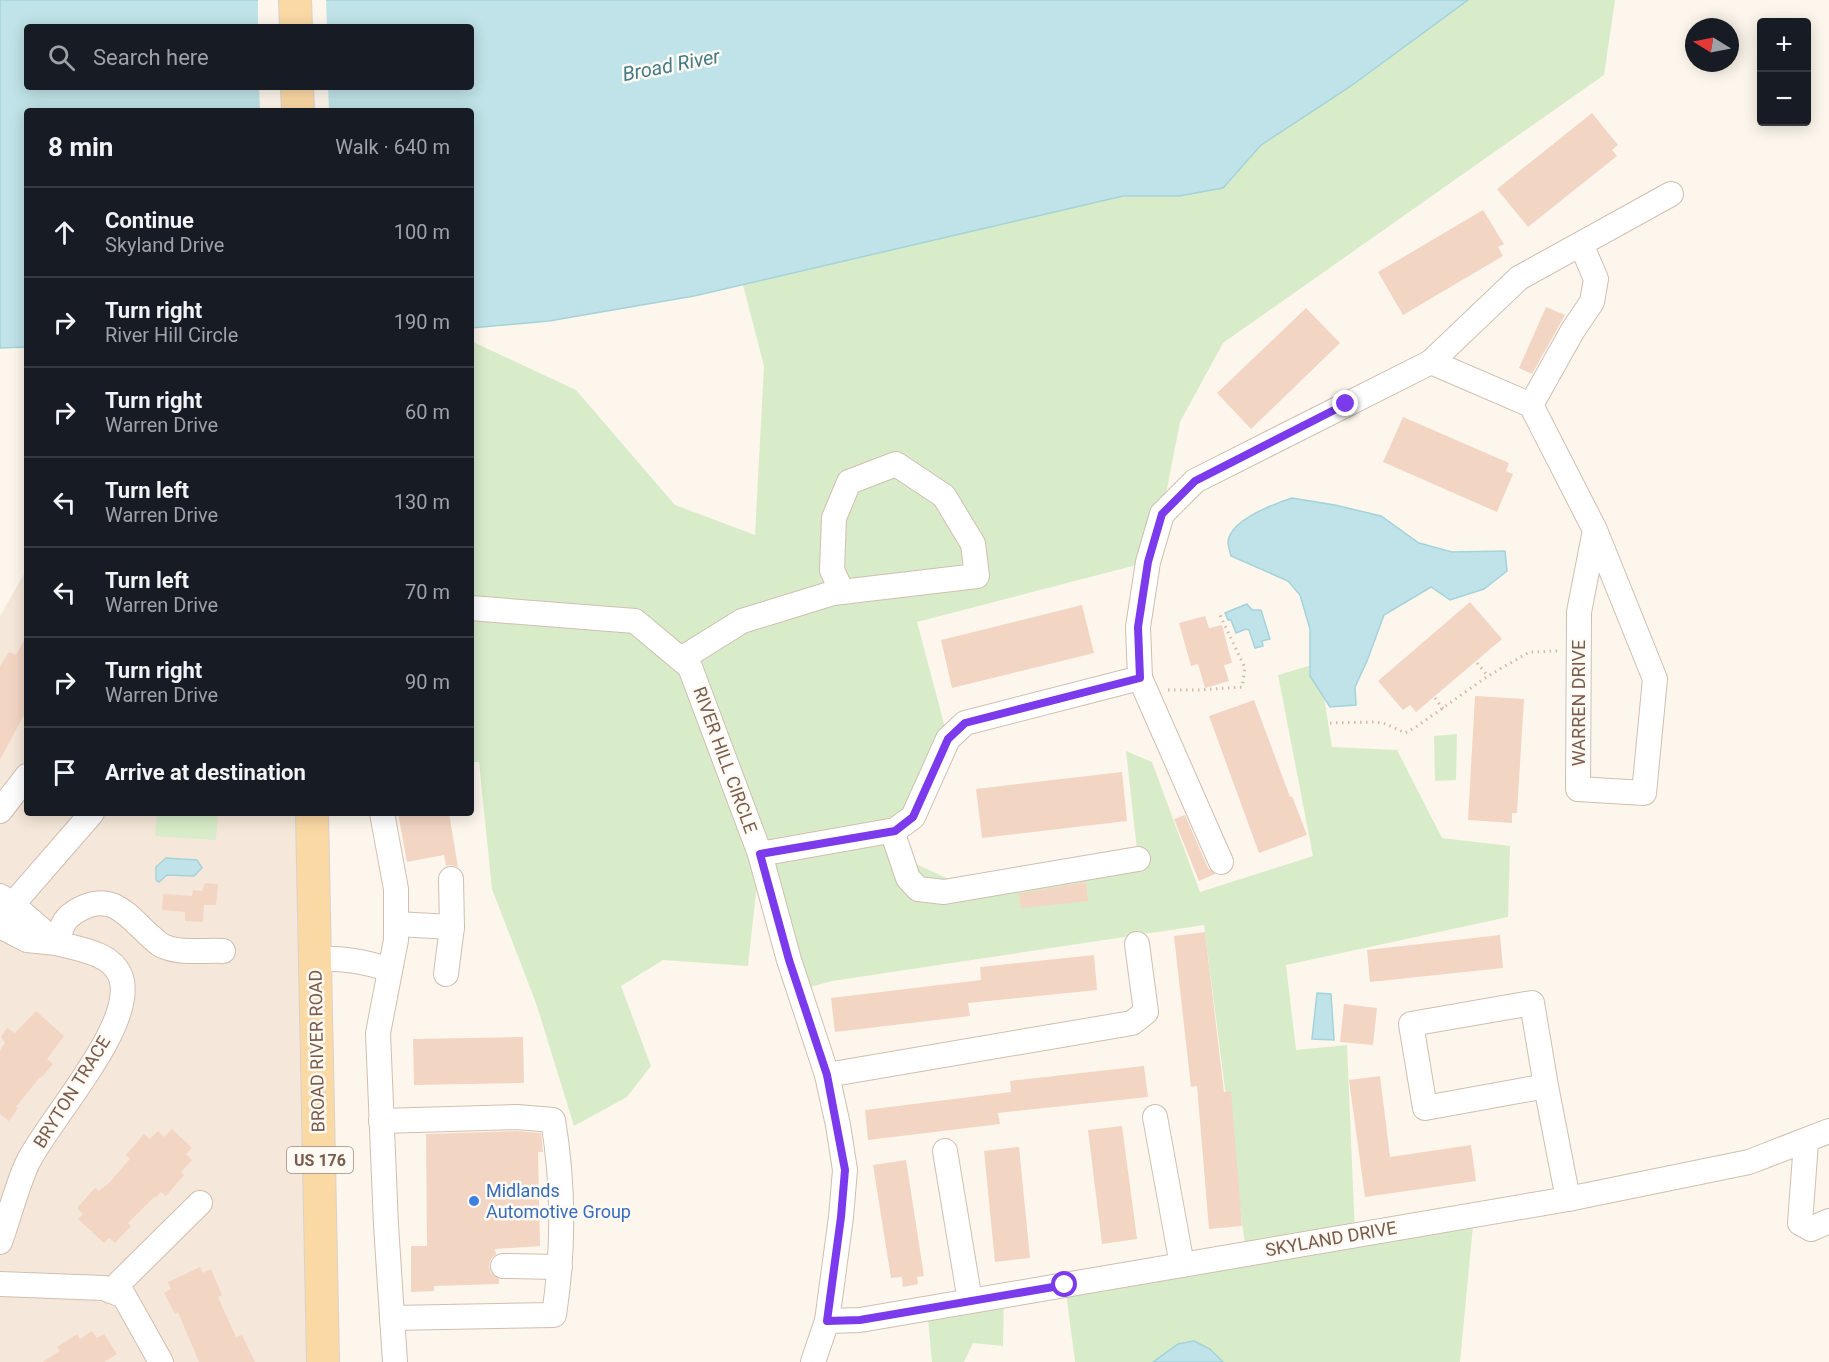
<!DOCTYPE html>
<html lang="en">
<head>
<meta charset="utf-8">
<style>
  body { margin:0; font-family:Roboto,sans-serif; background:#20242c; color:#f1f3f6 }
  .controls { position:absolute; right:18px; top:18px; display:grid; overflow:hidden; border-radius:6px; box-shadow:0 3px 15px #0003 }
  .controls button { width:54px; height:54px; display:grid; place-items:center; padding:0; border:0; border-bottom:2px solid #363941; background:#171b24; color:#f1f3f6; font:30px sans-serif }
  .compass { position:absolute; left:1685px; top:18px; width:54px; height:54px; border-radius:50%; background:#171b24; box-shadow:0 3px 15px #0003; rotate:280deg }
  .stop { position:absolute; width:18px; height:18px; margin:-14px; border:4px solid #7c3aed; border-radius:50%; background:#fff }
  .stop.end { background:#7c3aed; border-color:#fff; box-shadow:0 2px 6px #0008 }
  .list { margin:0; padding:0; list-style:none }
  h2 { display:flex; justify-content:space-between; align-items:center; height:78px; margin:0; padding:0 24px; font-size:26px }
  h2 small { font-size:20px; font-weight:400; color:#9ea1a6 }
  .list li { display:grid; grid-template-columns:39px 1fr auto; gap:18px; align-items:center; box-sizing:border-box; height:90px; padding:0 24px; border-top:2px solid #363941 }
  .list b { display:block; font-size:22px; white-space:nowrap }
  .list p { margin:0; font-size:20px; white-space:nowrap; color:#9ea1a6 }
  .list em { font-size:20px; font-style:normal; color:#9ea1a6 }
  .icon { flex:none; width:33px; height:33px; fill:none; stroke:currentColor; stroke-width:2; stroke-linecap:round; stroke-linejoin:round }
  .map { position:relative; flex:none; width:1829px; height:1362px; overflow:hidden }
  .search { position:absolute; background:#171b24; box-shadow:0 3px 15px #0003; left:24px; top:24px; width:450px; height:66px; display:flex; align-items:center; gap:15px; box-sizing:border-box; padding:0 21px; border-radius:6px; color:#9ea1a6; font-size:22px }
  .panel { position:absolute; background:#171b24; box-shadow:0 3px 15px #0003; left:24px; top:108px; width:450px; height:708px; border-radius:6px }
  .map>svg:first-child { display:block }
</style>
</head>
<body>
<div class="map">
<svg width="1829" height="1362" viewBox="0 0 1829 1362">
  <rect width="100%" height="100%" fill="#fdf6ec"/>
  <!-- residential -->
  <path fill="#f5e8da" d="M 27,569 L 27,813 L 312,813 L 323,1362 L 0,1362 L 0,616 Z"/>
  <!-- green -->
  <g fill="#d8ecc9">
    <path d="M 1468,0 L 1615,0 L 1604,75 L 1223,343 L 1180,422 L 1162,514 L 1148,562 L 917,622 L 948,739 L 895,831 L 900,857 L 969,888 L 1138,859 L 1126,751 L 1152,762 L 1200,892 L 1313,856 L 1278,675 L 1315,664 L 1323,691 L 1332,747 L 1397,750 L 1442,838 L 1510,846 L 1508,917 L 1286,965 L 1296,1050 L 1347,1045 L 1355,1235 L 1474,1215 L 1460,1362 L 1223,1362 L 1210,1349 L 1178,1344 L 1153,1362 L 1075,1362 L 1065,1285 L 1246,1253 L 1204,925 L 832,981 L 799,990 L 760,856 L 748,966 L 663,960 L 621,986 L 651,1066 L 627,1097 L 574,1126 L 536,1003 L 492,889 L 479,762 L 471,762 L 471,341 L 576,390 L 675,505 L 755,535 L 764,366 L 743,285 L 1123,196 L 1179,196 L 1223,188 L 1261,145 L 1351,86 Z"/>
    <path d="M 1457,734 L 1456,780 L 1435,781 L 1434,736 Z"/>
    <path d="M 157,813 L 218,813 L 216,840 L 155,836 Z"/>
    <path d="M 1004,1295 L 1003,1346 L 973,1343 L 964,1362 L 932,1362 L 927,1308 Z"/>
  </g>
  <!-- water -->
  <g fill="#bfe3e8" stroke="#a5d3da" stroke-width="1.5" fill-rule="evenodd">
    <path d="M 0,0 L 1468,0 L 1351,86 L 1261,145 L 1223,188 L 1179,196 L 1123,196 L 694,296 L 549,321 L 471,328 L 471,111 L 27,111 L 27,347 L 0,348 ZM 27,27 L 471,27 L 471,87 L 27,87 Z"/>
    <path d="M 1292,498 L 1335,505 L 1381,516 L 1419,543 L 1452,552 L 1505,551 L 1507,571 L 1484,589 L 1450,600 L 1431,587 L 1384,615 L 1367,661 L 1355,687 L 1356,705 L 1330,707 L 1310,676 L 1310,629 L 1300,595 L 1288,581 L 1231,556 C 1230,552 1228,546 1228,542 C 1230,520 1274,504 1292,498 Z"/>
    <path d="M 1247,604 L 1252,610 L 1261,610 L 1270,639 L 1262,641 L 1263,646 L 1255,648 L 1249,630 L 1246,629 L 1236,633 L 1231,620 L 1228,620 L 1225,613 Z"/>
    <path d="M 166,858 L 197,860 L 202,868 L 194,876 L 167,875 L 159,882 L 156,880 L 156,867 Z"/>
    <path d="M 1317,993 L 1331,994 L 1334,1040 L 1312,1039 Z"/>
    <path d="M 1194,1341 L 1210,1349 L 1223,1362 L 1153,1362 L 1178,1344 Z"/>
  </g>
  <!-- pier -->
  <g fill="#fdf6ec">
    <path d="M 258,0 L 326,0 L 327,27 L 258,27 Z"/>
    <path d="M 259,87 L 328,87 L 329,111 L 260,111 Z"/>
  </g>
  <!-- building -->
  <g fill="#f3d5c3">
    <path d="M 1592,113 L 1618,145 L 1612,150 L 1617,156 L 1528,227 L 1497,189 Z"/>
    <path d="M 1483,210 L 1504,244 L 1498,247 L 1503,256 L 1403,315 L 1378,272 Z"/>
    <path d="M 1546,307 L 1565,315 L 1532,374 L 1519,368 Z"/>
    <path d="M 1306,308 L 1340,343 L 1251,429 L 1217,393 Z"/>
    <path d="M 1403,417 L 1509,463 L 1506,471 L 1513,474 L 1497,512 L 1383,462 Z"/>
    <path d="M 1470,602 L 1502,639 L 1416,712 L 1410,705 L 1403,710 L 1378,681 Z"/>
    <path d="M 1082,605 L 1094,653 L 952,688 L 941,640 Z"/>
    <path d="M 1205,616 L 1209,628 L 1222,625 L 1232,663 L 1224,665 L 1229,681 L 1205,688 L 1198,664 L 1191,666 L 1179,623 Z"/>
    <path d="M 27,635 L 27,709 L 0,760 L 0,666 L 9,652 L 16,655 Z"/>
    <path d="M 1475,696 L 1524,699 L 1517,813 L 1512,813 L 1512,823 L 1468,820 Z"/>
    <path d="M 1254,700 L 1290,797 L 1292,796 L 1307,835 L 1259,853 L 1209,716 Z"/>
    <path d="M 1122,772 L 1127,821 L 982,838 L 976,789 Z"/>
    <path d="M 398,813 L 449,813 L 458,867 L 451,865 L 446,866 L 444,855 L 407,862 Z"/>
    <path d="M 1185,815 L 1208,868 L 1215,874 L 1199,881 L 1174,819 Z"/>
    <path d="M 1086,882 L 1088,901 L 1021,908 L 1019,894 Z"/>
    <path d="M 205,883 L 218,884 L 216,905 L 204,905 L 203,922 L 185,921 L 185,912 L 162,910 L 163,894 L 192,896 L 193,890 L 202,891 Z"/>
    <path d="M 1205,932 L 1224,1092 L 1231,1091 L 1242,1226 L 1209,1229 L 1197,1086 L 1191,1087 L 1174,936 Z"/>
    <path d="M 1500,935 L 1503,968 L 1370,982 L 1367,950 Z"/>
    <path d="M 1094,955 L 1097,990 L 968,1003 L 970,1016 L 835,1032 L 831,998 L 981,980 L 980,967 Z"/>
    <path d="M 1344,1004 L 1377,1008 L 1373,1045 L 1340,1042 Z"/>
    <path d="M 36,1011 L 64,1036 L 47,1059 L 53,1064 L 41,1078 L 40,1077 L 16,1107 L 18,1108 L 9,1121 L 0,1114 L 0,1051 L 5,1043 L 1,1037 L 7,1028 L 15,1033 Z"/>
    <path d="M 523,1037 L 524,1083 L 414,1085 L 413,1039 Z"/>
    <path d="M 1144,1066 L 1148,1097 L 998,1113 L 1000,1124 L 868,1140 L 865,1110 L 1011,1092 L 1010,1081 Z"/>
    <path d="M 1380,1076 L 1390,1157 L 1471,1145 L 1476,1181 L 1365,1197 L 1349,1080 Z"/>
    <path d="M 1122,1126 L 1137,1239 L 1102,1244 L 1088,1130 Z"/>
    <path d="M 172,1129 L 192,1148 L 186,1154 L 192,1160 L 181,1172 L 184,1175 L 166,1196 L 161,1192 L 155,1198 L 154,1197 L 128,1223 L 131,1226 L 115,1243 L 109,1238 L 104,1243 L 78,1219 L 83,1214 L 77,1208 L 95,1188 L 99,1191 L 109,1183 L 130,1159 L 126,1155 L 144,1134 L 150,1139 L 158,1131 L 164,1137 Z"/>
    <path d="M 517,1131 L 541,1133 L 543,1152 L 538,1152 L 540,1246 L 495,1249 L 496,1254 L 491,1259 L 489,1266 L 491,1273 L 499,1279 L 499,1284 L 434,1286 L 434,1291 L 411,1292 L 411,1246 L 427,1246 L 426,1134 Z"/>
    <path d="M 1019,1147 L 1030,1258 L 995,1262 L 984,1151 Z"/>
    <path d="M 906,1160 L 924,1276 L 917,1277 L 918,1284 L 903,1287 L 902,1277 L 891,1278 L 873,1165 Z"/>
    <path d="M 200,1267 L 203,1273 L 211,1269 L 222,1295 L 218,1297 L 236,1337 L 242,1335 L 255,1362 L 199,1362 L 178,1312 L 175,1314 L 164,1293 L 171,1289 L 168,1282 Z"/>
    <path d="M 92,1331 L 97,1338 L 104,1334 L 117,1354 L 104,1362 L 42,1362 L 60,1351 L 57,1347 L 77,1334 L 80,1339 Z"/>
  </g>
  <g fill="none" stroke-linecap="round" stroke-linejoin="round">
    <defs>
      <g id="minor">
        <path d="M 1431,362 L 1531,405 L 1595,530 L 1579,612 L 1578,789 L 1644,793 L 1655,679 L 1595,530"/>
        <path d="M 1531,405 L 1573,330 L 1592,302 L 1596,279 L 1581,244"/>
        <path d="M 471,608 L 635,621 L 690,667 L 760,854 L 789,960 L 827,1075 L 838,1125 L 845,1170 L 841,1217 L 827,1321 L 813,1362"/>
        <path d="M 681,659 L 742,621 L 833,593 L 977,576 L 973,544 L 944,496 L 896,464 L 849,482 L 834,518 L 832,570 L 842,592"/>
        <path d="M 0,811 L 27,776"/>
        <path d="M 382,813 L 396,889 L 396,940 L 378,1033 L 386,1225 L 395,1362"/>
        <path d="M 892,831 L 908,878 L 918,889 L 944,892 L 1138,859"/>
        <path d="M 760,854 L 895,830 L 913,817 L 948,739 L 965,723 L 1140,678"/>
        <path d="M 1221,862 L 1140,678 L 1138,627 L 1148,562 L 1162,514 L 1195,481 L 1431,362 L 1519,278 L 1671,194"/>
        <path d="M 0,896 L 12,904 L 57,943 L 27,940 L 0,926"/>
        <path d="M 0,919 L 92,813"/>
        <path d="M 396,924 L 452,927 L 451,879"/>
        <path d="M 315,959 C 344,958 363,961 390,970"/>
        <path d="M 446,974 L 452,927"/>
        <path d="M 827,1075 L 1132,1023 L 1146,1012 L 1137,944"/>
        <path d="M 1546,1086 L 1425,1108 L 1411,1024 L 1532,1003 L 1546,1086 L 1568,1199"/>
        <path d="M 1155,1117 L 1182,1265"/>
        <path d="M 381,1121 L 517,1117 L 553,1120 C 564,1186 564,1249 554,1315 L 392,1318"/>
        <path d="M 1806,1142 L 1800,1223 L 1811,1229 L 1829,1221"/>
        <path d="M 945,1151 L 970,1301"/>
        <path d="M 0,1242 C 9,1217 16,1189 27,1164 C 47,1121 140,1022 120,975 C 110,952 77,949 57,943 C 62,924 64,917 82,908 C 113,893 128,916 149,935 C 153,938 158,944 163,946 C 180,954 205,950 223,951"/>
        <path d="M 503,1266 L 560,1267"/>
        <path d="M 0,1284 L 104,1288 L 124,1296 L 161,1362"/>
        <path d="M 111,1291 L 200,1203"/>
        <path d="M 827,1321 L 860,1320 L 1568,1199 L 1749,1162 L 1829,1131"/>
      </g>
      <g id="major">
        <path d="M 295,0 L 296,27"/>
        <path d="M 297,87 L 298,111"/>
        <path d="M 312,813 L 323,1362"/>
      </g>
    </defs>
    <!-- minor casing -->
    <use href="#minor" stroke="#d1beb0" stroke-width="26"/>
    <!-- major casing -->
    <use href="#major" stroke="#dad1cd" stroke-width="34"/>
    <!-- path -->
    <g stroke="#d9b8a5" stroke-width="3" stroke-dasharray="1.5 4.5" stroke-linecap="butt">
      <path d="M 1477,663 L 1488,676"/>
      <path d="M 1168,690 L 1198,690 L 1242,687 L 1245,668 L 1219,613"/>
      <path d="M 1435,698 L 1443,709"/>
      <path d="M 1330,723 L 1376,722 L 1386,724 L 1405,733 L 1416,727 L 1488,676 L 1524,655 L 1530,652 L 1559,651"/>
    </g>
    <!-- minor -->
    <use href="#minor" stroke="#fff" stroke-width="24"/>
    <!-- major -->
    <use href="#major" stroke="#fbd9a5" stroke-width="32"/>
  </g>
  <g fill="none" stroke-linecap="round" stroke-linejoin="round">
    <!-- route -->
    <path stroke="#7c3aed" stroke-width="8" d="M 1065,1285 L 860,1320 L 827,1321 L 841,1217 L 845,1170 L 827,1075 L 789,960 L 760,854 L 895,831 L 913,817 L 948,739 L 965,723 L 1140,678 L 1138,627 L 1148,562 L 1162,514 L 1195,481 L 1346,404"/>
  </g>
  <!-- markers -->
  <circle fill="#3f7fe0" stroke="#fffaf3" stroke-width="2" cx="474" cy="1201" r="6"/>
  <g text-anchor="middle" stroke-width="5" stroke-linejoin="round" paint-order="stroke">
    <!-- shield labels -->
    <rect fill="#fffaf3" stroke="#a28b7f" stroke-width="1.5" x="287" y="1147" width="66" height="26" rx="4.5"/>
    <g font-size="16" font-weight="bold" fill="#7a5c4d">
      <text x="320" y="1166">US 176</text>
    </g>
    <!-- street labels -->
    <g font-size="18" fill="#7a5c4d" stroke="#fffaf3">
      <text transform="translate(1579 703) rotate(-90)" y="6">WARREN DRIVE</text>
      <text transform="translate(725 760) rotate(70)" y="6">RIVER HILL CIRCLE</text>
      <text transform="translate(317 1051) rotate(-91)" y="6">BROAD RIVER ROAD</text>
      <text transform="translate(72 1092) rotate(-58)" y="6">BRYTON TRACE</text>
      <text transform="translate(1331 1239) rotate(-10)" y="6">SKYLAND DRIVE</text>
    </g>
    <!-- shop labels -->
    <g font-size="18" fill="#366cbe" stroke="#fffaf3" text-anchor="start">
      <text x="486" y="1197">Midlands<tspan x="486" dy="21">Automotive Group</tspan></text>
    </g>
    <!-- water labels -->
    <g font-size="20" font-style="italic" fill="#437c86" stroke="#fffaf3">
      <text transform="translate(671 65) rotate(-11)" y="7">Broad River</text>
    </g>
  </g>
</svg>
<div class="controls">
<button>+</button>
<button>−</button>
</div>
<svg class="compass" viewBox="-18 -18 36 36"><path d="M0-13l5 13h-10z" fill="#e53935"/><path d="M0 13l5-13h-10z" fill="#9ea1a6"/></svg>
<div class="stop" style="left:1065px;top:1285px"></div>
<div class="stop end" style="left:1346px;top:404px"></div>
<div class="search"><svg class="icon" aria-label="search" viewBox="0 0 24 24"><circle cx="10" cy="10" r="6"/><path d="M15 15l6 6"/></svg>Search here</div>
<section class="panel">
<h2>8 min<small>Walk · 640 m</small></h2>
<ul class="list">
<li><svg class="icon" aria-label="ahead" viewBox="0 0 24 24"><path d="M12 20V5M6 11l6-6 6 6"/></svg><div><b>Continue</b><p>Skyland Drive</p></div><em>100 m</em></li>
<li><svg class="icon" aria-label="right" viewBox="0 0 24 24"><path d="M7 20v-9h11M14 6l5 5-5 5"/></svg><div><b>Turn right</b><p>River Hill Circle</p></div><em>190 m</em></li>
<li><svg class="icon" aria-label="right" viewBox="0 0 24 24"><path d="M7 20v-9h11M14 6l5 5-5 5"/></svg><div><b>Turn right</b><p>Warren Drive</p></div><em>60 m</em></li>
<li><svg class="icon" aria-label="left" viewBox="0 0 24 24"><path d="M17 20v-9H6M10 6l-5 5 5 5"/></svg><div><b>Turn left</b><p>Warren Drive</p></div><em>130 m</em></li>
<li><svg class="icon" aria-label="left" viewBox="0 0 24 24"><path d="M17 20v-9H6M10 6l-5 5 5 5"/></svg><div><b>Turn left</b><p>Warren Drive</p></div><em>70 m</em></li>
<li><svg class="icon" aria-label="right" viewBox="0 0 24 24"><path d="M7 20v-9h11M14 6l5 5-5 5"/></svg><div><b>Turn right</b><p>Warren Drive</p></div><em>90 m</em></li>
<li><svg class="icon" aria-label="arrive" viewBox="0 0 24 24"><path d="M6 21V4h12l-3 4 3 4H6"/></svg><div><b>Arrive at destination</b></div></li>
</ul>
</section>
</div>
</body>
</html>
